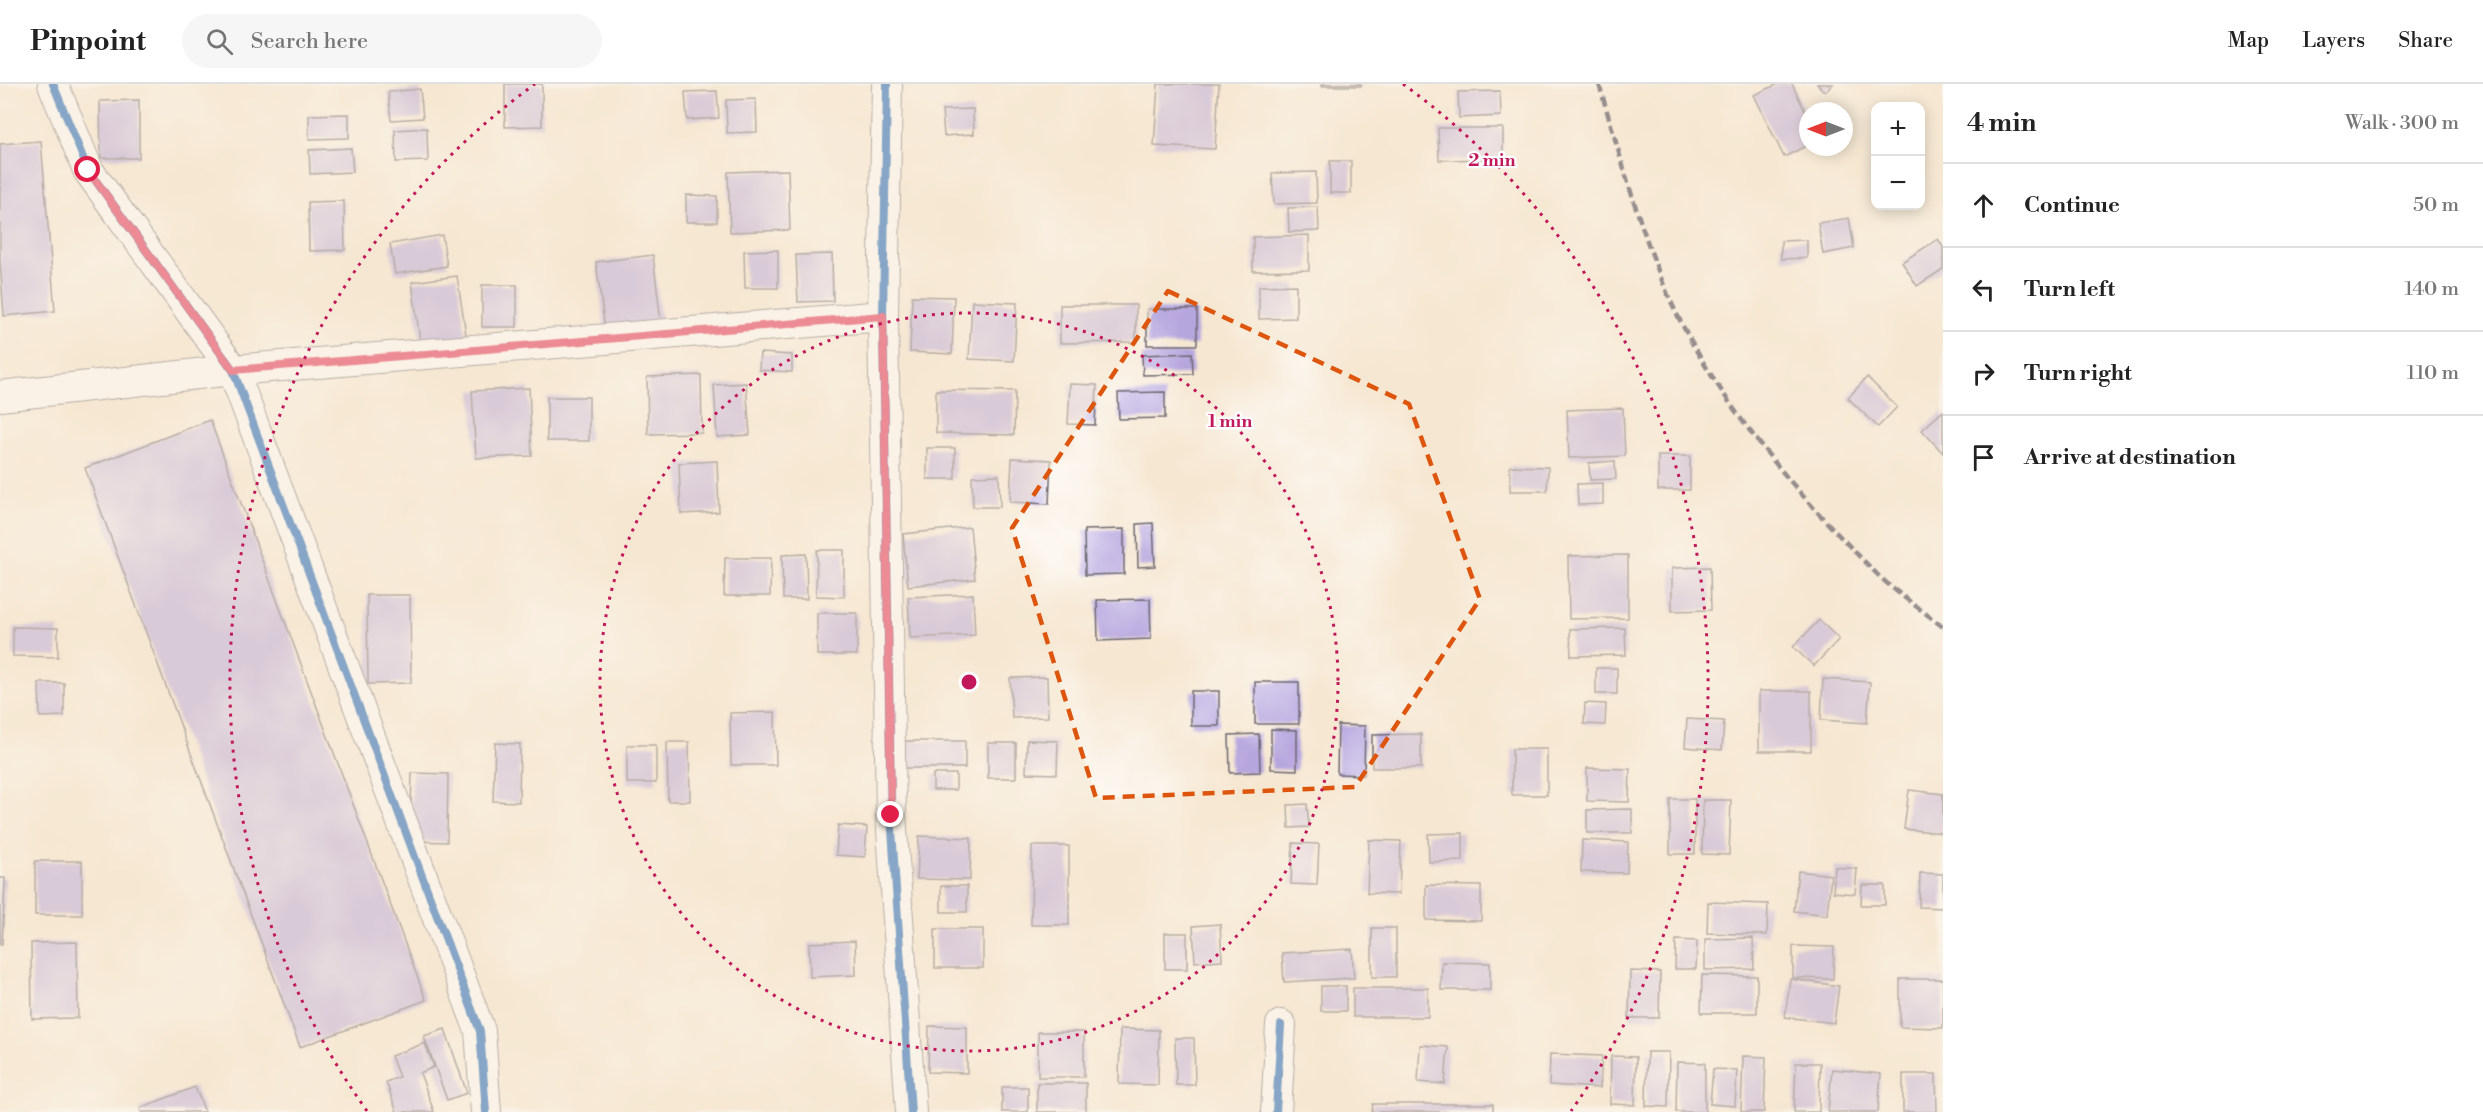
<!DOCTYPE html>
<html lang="en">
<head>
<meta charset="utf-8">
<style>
  body { margin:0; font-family:"Libre Bodoni",serif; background:#f6f6f6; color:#222 }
  .controls { position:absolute; right:18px; top:18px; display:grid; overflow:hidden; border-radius:12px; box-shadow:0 3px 15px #0003 }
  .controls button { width:54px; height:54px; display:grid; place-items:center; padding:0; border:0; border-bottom:2px solid #e0e0e0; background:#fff; color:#222; font:30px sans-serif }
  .compass { position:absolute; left:1799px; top:18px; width:54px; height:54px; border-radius:50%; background:#fff; box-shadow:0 3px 15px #0003; rotate:270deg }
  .stop { position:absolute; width:18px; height:18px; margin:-14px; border:4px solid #e11d48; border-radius:50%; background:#fff }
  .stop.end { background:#e11d48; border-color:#fff; box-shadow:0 2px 6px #0008 }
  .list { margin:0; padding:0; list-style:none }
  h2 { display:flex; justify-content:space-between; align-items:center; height:78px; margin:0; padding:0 24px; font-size:26px }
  h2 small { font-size:20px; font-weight:400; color:#767676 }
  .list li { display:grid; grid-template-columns:39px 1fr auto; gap:18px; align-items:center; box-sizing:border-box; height:84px; padding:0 24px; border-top:2px solid #e0e0e0 }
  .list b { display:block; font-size:22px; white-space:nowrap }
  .list em { font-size:20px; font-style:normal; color:#767676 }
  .icon { flex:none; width:33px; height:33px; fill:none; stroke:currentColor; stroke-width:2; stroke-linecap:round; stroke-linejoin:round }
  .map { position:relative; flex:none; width:1943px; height:1028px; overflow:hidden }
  header { display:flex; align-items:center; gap:36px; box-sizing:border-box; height:84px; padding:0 30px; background:#fff; border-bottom:2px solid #e0e0e0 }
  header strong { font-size:28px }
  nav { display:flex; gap:33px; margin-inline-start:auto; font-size:21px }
  .search { width:420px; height:54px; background:#f6f6f6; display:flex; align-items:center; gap:15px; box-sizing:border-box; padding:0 21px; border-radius:33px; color:#767676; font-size:22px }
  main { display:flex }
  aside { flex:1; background:#fff }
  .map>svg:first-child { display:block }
</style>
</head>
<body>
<header>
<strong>Pinpoint</strong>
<div class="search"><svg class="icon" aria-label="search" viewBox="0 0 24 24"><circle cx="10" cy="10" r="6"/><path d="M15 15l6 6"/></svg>Search here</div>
<nav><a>Map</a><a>Layers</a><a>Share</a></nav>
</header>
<main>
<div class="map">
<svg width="1943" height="1028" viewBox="0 0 1943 1028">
  <rect width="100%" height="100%" fill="#fff"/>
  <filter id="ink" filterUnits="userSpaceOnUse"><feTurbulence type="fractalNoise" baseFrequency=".0167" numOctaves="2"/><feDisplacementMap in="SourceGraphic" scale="12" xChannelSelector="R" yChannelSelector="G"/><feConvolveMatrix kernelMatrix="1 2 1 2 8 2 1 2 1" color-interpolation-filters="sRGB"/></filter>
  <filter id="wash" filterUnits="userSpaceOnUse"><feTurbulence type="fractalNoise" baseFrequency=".008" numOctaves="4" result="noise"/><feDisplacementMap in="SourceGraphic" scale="24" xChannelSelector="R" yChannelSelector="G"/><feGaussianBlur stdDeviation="1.35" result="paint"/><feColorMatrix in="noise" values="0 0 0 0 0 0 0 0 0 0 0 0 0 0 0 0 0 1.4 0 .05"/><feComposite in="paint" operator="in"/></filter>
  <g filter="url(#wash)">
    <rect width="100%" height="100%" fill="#f6e7d2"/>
    <g id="blocks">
      <!-- building -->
      <g fill="#b6a6de">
        <path d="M 505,0 L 542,0 L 542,42 L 505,43 Z"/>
        <path d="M 1158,0 L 1219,0 L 1215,65 L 1154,62 Z"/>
        <rect x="1321" y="0" width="40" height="2"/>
        <path d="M 1778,0 L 1792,0 L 1808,33 L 1808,61 L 1784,73 L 1754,11 Z"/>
        <path d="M 1817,0 L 1833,0 L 1825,8 Z"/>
        <path d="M 420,5 L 423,34 L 391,36 L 388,8 Z"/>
        <path d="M 717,7 L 719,34 L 687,36 L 685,8 Z"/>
        <path d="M 1500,7 L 1501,32 L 1459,34 L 1458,8 Z"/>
        <path d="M 756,15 L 757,48 L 727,49 L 726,16 Z"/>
        <path d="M 139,16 L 139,74 L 101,74 L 100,17 Z"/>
        <path d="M 973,25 L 974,50 L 944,52 L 942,26 Z"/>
        <path d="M 349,30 L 349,54 L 309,55 L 309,31 Z"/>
        <path d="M 427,44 L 428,77 L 396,78 L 395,46 Z"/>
        <path d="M 1438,44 L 1503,44 L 1503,75 L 1439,76 Z"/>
        <path d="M 41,57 L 55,227 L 4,232 L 0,177 L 0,60 Z"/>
        <path d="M 351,64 L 353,88 L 310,90 L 309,66 Z"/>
        <rect x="1330" y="77" width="21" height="32"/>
        <path d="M 788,86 L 790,146 L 730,148 L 728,88 Z"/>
        <path d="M 1316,88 L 1317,119 L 1274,120 L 1272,89 Z"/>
        <path d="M 686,111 L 717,112 L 717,138 L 686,138 Z"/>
        <path d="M 344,117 L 345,166 L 309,167 L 308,118 Z"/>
        <path d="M 1318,123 L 1319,147 L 1289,148 L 1288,124 Z"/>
        <path d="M 1849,134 L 1854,164 L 1823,170 L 1818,139 Z"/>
        <path d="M 442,151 L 447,182 L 395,190 L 390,160 Z"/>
        <path d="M 1309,151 L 1309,186 L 1253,187 L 1253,153 Z"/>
        <path d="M 1938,155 L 1943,163 L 1943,185 L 1917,202 L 1902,178 Z"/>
        <path d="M 1807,156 L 1807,174 L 1781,175 L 1781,157 Z"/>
        <path d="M 778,166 L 778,204 L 745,204 L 744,167 Z"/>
        <path d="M 832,170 L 833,217 L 798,218 L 796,171 Z"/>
        <path d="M 653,171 L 662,247 L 606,254 L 596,178 Z"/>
        <path d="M 457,192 L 467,257 L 421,263 L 412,198 Z"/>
        <rect x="482" y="201" width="35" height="42"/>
        <path d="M 1296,201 L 1296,234 L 1259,235 L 1259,202 Z"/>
        <path d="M 912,212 L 954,213 L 952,270 L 910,268 Z"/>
        <path d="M 972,217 L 1017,219 L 1014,277 L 969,275 Z"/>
        <path d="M 1060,221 L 1136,221 L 1136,258 L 1060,259 Z"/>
        <rect x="1147" y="225" width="50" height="36"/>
        <path d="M 760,269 L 792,271 L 792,288 L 759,286 Z"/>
        <path d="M 1192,269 L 1193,290 L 1143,291 L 1142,271 Z"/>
        <path d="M 701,291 L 702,349 L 648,350 L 647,293 Z"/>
        <path d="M 1867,293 L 1897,323 L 1878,343 L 1848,314 Z"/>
        <path d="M 746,299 L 750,351 L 717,353 L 714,301 Z"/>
        <path d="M 1070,300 L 1097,301 L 1095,341 L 1068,340 Z"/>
        <path d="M 529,304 L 532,372 L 476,374 L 472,307 Z"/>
        <path d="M 936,306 L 1015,307 L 1014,351 L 936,349 Z"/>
        <path d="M 1165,308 L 1165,334 L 1119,335 L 1118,309 Z"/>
        <rect x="547" y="313" width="42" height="44"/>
        <path d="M 1623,324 L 1625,372 L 1569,374 L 1567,326 Z"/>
        <path d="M 1943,327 L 1943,369 L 1922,346 Z"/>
        <path d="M 210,336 L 426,916 L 300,963 L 85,384 Z"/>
        <rect x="927" y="364" width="28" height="31"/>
        <rect x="1658" y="372" width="32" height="34"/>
        <path d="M 1012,374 L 1051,376 L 1049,420 L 1010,418 Z"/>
        <path d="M 717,377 L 719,428 L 681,430 L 679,379 Z"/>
        <path d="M 1615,377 L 1616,395 L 1590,396 L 1589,379 Z"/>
        <path d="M 1510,382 L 1548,383 L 1547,407 L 1510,407 Z"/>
        <path d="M 999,391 L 1000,423 L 973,423 L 972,392 Z"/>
        <path d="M 1603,399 L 1603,420 L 1578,421 L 1577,400 Z"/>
        <path d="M 1153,439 L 1155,482 L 1138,483 L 1137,440 Z"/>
        <path d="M 970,443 L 975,495 L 908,502 L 903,450 Z"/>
        <path d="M 1124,445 L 1124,490 L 1085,491 L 1084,446 Z"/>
        <path d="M 817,466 L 844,466 L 844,513 L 816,512 Z"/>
        <path d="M 806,470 L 807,515 L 783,515 L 782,471 Z"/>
        <path d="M 1628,471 L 1628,534 L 1569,535 L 1568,472 Z"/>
        <path d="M 725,474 L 771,474 L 770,512 L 724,512 Z"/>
        <path d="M 1710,483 L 1711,526 L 1672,527 L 1672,484 Z"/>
        <path d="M 973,510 L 975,551 L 910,554 L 908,513 Z"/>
        <path d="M 367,511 L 410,511 L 411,599 L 368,600 Z"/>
        <path d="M 1150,515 L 1151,555 L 1098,557 L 1097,516 Z"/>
        <rect x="817" y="529" width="40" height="42"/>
        <path d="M 1819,536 L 1839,555 L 1814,582 L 1793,563 Z"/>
        <path d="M 13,543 L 58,544 L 58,573 L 13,572 Z"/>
        <path d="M 1625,544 L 1626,571 L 1571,572 L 1570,545 Z"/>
        <rect x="1596" y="584" width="21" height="26"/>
        <path d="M 1047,593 L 1048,633 L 1012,634 L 1010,594 Z"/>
        <path d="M 1823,595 L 1870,598 L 1867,639 L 1821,636 Z"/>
        <rect x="1255" y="598" width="44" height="42"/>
        <path d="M 39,599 L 64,599 L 64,632 L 40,633 Z"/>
        <rect x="1191" y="607" width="28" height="35"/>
        <rect x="1759" y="607" width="52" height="60"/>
        <path d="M 1585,619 L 1606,620 L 1605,641 L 1584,640 Z"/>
        <path d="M 775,628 L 776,681 L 731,681 L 730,629 Z"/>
        <path d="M 1687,635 L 1724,637 L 1722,666 L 1685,663 Z"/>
        <path d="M 1338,641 L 1365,642 L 1364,691 L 1337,690 Z"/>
        <path d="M 1271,645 L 1297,646 L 1297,686 L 1271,685 Z"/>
        <path d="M 1259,650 L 1260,688 L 1230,689 L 1229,651 Z"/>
        <path d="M 1421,650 L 1421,684 L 1372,684 L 1372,651 Z"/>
        <path d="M 1027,656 L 1058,657 L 1057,690 L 1026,689 Z"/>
        <rect x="898" y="657" width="67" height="27"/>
        <path d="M 667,658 L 689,658 L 690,717 L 668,717 Z"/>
        <path d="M 495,659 L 520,660 L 519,718 L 493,717 Z"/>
        <rect x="988" y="659" width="28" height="35"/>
        <rect x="627" y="661" width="29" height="38"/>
        <rect x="1512" y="665" width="35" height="46"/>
        <path d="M 1587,684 L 1630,685 L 1629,718 L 1587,717 Z"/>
        <path d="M 412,689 L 448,690 L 447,758 L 410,757 Z"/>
        <rect x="933" y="690" width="23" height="16"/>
        <path d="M 1909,706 L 1943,710 L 1943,749 L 1904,745 Z"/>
        <rect x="1670" y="715" width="25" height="55"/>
        <path d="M 1703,716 L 1731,716 L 1729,771 L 1702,770 Z"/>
        <path d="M 1307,720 L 1309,743 L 1289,744 L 1288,721 Z"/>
        <path d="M 1632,725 L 1632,749 L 1587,749 L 1587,726 Z"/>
        <path d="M 838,741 L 867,743 L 865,773 L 836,771 Z"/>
        <path d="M 1463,749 L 1463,777 L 1429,778 L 1428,750 Z"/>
        <path d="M 919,752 L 971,754 L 970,796 L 917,795 Z"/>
        <path d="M 1369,756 L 1401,757 L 1399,810 L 1367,809 Z"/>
        <path d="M 1582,756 L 1628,758 L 1627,789 L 1581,788 Z"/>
        <path d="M 1293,759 L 1319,760 L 1317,801 L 1291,800 Z"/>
        <path d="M 1032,762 L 1069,762 L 1069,841 L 1031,841 Z"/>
        <rect x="35" y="777" width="47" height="54"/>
        <path d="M 1835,783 L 1857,785 L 1855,810 L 1833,808 Z"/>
        <path d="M 1798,787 L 1831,791 L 1827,831 L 1794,827 Z"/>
        <path d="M 1920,789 L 1943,790 L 1943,824 L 1919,823 Z"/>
        <path d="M 0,794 L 5,794 L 2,861 L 0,861 Z"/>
        <path d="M 1426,801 L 1481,802 L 1481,837 L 1426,836 Z"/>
        <path d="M 1862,801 L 1885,801 L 1885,821 L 1861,821 Z"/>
        <rect x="941" y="802" width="26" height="26"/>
        <path d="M 1708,818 L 1768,820 L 1767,851 L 1707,849 Z"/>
        <path d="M 1220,840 L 1222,876 L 1195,878 L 1193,842 Z"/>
        <rect x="1372" y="844" width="24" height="49"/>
        <rect x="935" y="845" width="48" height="39"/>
        <rect x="1165" y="849" width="22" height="36"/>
        <path d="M 1753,854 L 1754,885 L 1705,886 L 1705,855 Z"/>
        <path d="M 1676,856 L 1697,857 L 1696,885 L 1675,885 Z"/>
        <path d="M 855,857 L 856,891 L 810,893 L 809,859 Z"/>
        <path d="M 77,858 L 78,934 L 32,935 L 31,859 Z"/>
        <path d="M 1793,862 L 1834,863 L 1833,895 L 1793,894 Z"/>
        <path d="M 1352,865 L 1354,894 L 1284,898 L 1282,869 Z"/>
        <path d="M 1442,878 L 1490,879 L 1490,906 L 1441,906 Z"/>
        <path d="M 1630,887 L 1660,888 L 1659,934 L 1629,934 Z"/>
        <path d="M 1702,891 L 1757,892 L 1757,929 L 1701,929 Z"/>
        <path d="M 1790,895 L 1839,902 L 1834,939 L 1785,933 Z"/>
        <path d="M 1900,895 L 1943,895 L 1943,944 L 1900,943 Z"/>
        <rect x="1321" y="902" width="25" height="25"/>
        <rect x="1353" y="904" width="75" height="29"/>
        <path d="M 929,942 L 967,943 L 967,989 L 928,988 Z"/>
        <path d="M 445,945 L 467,1009 L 447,1016 L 424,952 Z"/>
        <path d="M 1120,945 L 1159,946 L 1158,1001 L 1119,1000 Z"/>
        <rect x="1038" y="948" width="46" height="45"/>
        <path d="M 1175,954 L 1194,954 L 1195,1001 L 1176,1001 Z"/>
        <path d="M 425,959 L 434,983 L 420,989 L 434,1028 L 397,1028 L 386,998 L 399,993 L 391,972 Z"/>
        <path d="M 1420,961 L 1448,963 L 1445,1000 L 1418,998 Z"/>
        <path d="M 1647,968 L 1669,968 L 1668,1023 L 1646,1022 Z"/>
        <path d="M 1550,970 L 1602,972 L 1600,1004 L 1549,1001 Z"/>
        <path d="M 1611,972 L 1636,973 L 1635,1021 L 1610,1020 Z"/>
        <path d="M 1743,972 L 1766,973 L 1764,1028 L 1741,1028 Z"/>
        <path d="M 1677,978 L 1705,979 L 1705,1028 L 1676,1028 Z"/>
        <path d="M 1796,979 L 1820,979 L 1819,1028 L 1794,1028 Z"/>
        <path d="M 1713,985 L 1737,986 L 1735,1022 L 1710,1020 Z"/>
        <path d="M 1832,985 L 1881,990 L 1878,1028 L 1828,1028 Z"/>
        <path d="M 1903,990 L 1936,990 L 1937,1028 L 1903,1028 Z"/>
        <rect x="1037" y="999" width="49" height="29"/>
        <path d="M 195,1003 L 205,1028 L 141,1028 L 140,1024 Z"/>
        <rect x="1002" y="1003" width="26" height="25"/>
        <path d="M 1373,1020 L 1493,1020 L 1493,1028 L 1372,1028 Z"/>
      </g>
    </g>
  </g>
  <g filter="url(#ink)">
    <use href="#blocks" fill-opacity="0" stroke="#6c6770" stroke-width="1.5"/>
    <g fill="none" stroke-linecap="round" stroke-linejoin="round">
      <defs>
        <g id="minor">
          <path d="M 53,0 L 88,86 L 233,286 L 480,947 L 486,1028"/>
          <path d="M 887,0 L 883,232 L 891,731 L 911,1028"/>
          <path d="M 0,312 L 233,286 L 883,232"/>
          <path d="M 1276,1028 L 1281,941"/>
        </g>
      </defs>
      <!-- minor casing -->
      <use href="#minor" stroke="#6c6770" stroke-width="32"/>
      <!-- minor -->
      <use href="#minor" stroke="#fff" stroke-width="30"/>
      <!-- rail -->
      <path stroke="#22223b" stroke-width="4.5" stroke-dasharray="9 4.5" stroke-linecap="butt" d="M 1599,0 C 1620,71 1639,143 1668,211 C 1713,313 1797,411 1876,489 C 1896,509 1921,525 1943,543"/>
      <defs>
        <g id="cycleway">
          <path d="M 53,0 L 88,86 L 233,286 L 480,947 L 486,1028"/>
          <path d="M 887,0 L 883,232 L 891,731 L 911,1028"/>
          <path d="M 1276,1028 L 1281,941"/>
        </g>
      </defs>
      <!-- cycleway casing -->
      <use href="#cycleway" stroke="#fff" stroke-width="11"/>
      <!-- cycleway -->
      <use href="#cycleway" stroke="#0057b8" stroke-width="8"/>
    </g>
  </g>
  <g fill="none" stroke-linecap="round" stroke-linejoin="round" filter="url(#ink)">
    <!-- route -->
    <path stroke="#e11d48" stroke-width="8" d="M 88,86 L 233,286 L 883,232 L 891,731"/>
  </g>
  <!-- marked area -->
  <path d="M0 0H1943V1028H0ZM 1168,207 L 1409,320 L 1480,515 L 1355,703 L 1096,714 L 1012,444 Z" fill="#f6e7d2" fill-opacity=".55" fill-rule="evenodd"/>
  <path fill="none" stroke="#de560e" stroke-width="4.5" stroke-dasharray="12 8" stroke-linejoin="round" d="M 1168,207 L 1409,320 L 1480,515 L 1355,703 L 1096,714 L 1012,444 Z"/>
  <!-- distance rings -->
  <g fill="none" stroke="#c2185b" stroke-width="3" stroke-dasharray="3 6">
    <circle cx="969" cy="598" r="369"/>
    <path d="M367 1027A739 739 0 0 1 535 0M1403 0A739 739 0 0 1 1571 1027"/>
  </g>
  <circle cx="969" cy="598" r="9" fill="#c2185b" stroke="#fff" stroke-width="3"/>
  <g font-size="18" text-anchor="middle" font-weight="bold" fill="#c2185b" stroke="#fff" stroke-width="4.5" stroke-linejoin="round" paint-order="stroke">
    <text x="1492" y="82">2 min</text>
    <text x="1230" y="343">1 min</text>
  </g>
</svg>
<div class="controls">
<button>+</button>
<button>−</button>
</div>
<svg class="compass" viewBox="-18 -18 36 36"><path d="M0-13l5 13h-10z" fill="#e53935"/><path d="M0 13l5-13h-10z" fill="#767676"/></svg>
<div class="stop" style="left:88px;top:86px"></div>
<div class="stop end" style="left:891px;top:731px"></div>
</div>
<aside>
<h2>4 min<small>Walk · 300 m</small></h2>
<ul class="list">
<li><svg class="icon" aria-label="ahead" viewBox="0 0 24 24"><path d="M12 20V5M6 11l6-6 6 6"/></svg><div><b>Continue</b></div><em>50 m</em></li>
<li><svg class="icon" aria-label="left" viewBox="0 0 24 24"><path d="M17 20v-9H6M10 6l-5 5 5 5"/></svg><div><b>Turn left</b></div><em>140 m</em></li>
<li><svg class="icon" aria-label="right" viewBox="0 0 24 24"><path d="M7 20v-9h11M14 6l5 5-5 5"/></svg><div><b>Turn right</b></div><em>110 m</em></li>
<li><svg class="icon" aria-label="arrive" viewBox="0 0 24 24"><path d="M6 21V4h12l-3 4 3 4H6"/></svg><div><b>Arrive at destination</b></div></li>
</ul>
</aside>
</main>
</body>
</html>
